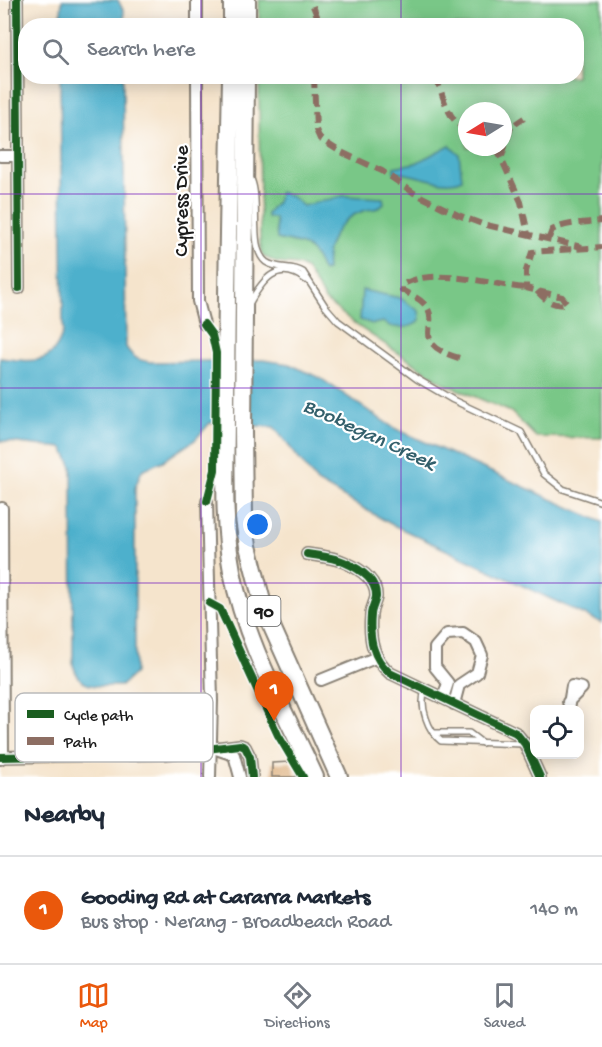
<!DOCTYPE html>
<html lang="en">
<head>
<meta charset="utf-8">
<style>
  body { margin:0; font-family:"Gochi Hand",sans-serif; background:#f6f6f7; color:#1f2937 }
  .controls { position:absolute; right:18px; bottom:18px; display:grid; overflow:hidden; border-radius:12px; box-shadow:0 3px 15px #0003 }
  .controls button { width:54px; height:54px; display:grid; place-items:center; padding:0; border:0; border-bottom:2px solid #e0e1e3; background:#fff; color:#1f2937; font:30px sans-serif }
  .compass { position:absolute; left:458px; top:102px; width:54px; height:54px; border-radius:50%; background:#fff; box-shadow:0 3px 15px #0003; rotate:259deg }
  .you { position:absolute; left:258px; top:525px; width:21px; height:21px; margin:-15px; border:4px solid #fff; border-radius:50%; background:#1a73e8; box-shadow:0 0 0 9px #1a73e833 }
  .badge { display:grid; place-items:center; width:39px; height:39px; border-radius:50%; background:#ea580c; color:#fff; font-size:20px; font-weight:700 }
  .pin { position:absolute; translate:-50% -50px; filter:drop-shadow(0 2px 3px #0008) }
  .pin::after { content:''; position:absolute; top:32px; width:21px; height:18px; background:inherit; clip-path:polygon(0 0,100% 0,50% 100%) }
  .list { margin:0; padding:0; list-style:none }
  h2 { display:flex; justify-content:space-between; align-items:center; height:78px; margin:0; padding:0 24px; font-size:26px }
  h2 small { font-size:20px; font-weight:400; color:#747a83 }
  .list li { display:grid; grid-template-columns:39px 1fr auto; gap:18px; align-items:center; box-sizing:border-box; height:108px; padding:0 24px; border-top:2px solid #e0e1e3 }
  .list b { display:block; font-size:22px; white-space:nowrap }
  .list p { margin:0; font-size:20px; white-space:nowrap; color:#747a83 }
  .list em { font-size:20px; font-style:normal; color:#747a83 }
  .icon { flex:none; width:33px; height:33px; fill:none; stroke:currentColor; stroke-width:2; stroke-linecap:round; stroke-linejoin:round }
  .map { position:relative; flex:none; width:602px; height:777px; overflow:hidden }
  .search { position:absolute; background:#fff; box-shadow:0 3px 15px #0003; left:18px; right:18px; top:18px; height:66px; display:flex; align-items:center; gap:15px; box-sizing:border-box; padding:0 21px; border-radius:24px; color:#747a83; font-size:22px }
  .sheet { height:186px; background:#fff }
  nav { display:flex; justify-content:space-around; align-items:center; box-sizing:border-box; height:84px; border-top:2px solid #e0e1e3; background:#fff; font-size:16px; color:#747a83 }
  nav a { display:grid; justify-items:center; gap:3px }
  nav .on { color:#ea580c }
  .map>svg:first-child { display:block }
</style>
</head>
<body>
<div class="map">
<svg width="602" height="777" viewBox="0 0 602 777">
  <rect width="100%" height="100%" fill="#fff"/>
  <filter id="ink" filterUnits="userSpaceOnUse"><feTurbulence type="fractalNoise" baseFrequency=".0167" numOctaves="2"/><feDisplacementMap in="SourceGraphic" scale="12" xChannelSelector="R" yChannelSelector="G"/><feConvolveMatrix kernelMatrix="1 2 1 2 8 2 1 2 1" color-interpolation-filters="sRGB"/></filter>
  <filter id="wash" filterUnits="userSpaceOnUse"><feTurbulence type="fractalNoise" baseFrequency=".008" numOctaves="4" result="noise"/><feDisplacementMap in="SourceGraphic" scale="24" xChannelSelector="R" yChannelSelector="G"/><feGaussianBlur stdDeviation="1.35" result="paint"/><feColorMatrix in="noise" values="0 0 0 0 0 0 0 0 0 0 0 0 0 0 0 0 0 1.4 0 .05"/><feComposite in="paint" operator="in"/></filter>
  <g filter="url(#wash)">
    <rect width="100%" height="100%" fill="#f5e4cc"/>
    <!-- green -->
    <path fill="#79c787" stroke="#4a7252" stroke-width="1.5" fill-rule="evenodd" d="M 259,0 L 602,0 L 602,438 L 536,437 L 511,412 L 445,384 L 359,327 L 325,300 L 307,270 L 298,265 L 277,263 L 263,256 L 260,243 L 259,77 L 576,76 L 576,26 L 259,25 ZM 467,111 L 503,111 L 503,147 L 467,147 Z"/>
    <!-- water -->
    <g fill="#4db0cc" stroke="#346674" stroke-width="1.5">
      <path d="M 62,0 L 118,0 L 124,12 L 124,25 L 60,25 Z"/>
      <path d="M 60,77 L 123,77 L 126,347 C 133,358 138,360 150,362 L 263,360 L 289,364 L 320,378 L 394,428 L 602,522 L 602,623 L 391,524 L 317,482 L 274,427 L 210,423 L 195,440 L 163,461 L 142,470 L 135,488 L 135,673 L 121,686 C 97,685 81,692 73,665 L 72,467 L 63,448 L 0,441 L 0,358 C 31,361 53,368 63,331 Z"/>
      <path d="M 450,145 L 459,154 L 462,179 L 458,181 C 437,186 415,173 394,172 L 394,167 L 416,163 Z"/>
      <path d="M 280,192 L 291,196 L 303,206 L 343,196 L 383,198 L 384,203 C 378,211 372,208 363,211 C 338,219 324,245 327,270 L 323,272 C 310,242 306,246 277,239 L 275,218 L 267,217 L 267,213 L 277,202 Z"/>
      <path d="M 362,290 L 400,298 L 419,311 L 420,320 C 411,330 392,329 383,322 L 373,324 L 360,320 Z"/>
    </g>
    <g id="blocks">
      <!-- building -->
      <path fill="#d9a76f" d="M 291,762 L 297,777 L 272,777 L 272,763 Z"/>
    </g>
  </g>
  <g filter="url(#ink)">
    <use href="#blocks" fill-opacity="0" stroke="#888074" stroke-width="1.5"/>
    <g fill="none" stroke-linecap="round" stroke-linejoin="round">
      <defs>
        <g id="service">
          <path d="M 251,179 C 261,201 248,248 266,262 C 277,270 292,265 303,272 L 325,306 L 338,321 L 417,379 L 453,400 L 521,432 L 544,474 L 563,489 L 602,502"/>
          <path d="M 249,304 C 262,281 277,258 306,280"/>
          <path d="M 425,691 C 419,706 428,731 441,741 L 523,744"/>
          <path d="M 434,733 L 469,733 L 482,743"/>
        </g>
        <g id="minor">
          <path d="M 17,0 L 19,288"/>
          <path d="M 197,0 L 197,26"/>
          <path d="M 197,76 L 198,301 L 204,324"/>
          <path d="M 0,156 L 18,156"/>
          <path d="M 207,501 L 212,701 L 210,777"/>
          <path d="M 307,554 C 319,556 333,557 344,562 C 358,568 377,579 376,597 C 375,603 371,609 371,615 C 369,638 372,658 390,673 L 516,733 L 525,744 L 540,777"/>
          <path d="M 321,680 L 375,658"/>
          <path d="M 443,698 L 448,683 L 435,667 L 435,648 L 447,634 L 463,633 L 476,642 L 482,655 L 477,673 L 459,685 L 454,704"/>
          <path d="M 568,702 L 582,688 L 572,686 L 568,710"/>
          <path d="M 216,749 L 234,755 L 240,777"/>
          <path d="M 165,754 L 187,735 L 211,701"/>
          <path d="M 0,757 L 165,754 L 240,745 L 245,747 L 250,757 L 252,777"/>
          <path d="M 0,759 L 3,757 L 2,508"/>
        </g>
        <g id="primary">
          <path d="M 232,26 L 232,0"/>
          <path d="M 247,26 L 247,0"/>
          <path d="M 231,76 C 229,188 226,301 226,413 C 226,465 222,519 232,571 C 245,643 285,711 315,777"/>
          <path d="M 246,76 L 243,431 L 244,518 L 248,546 L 264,609 L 339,777"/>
        </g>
      </defs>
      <!-- service casing -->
      <use href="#service" stroke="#888074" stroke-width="8"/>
      <!-- minor casing -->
      <use href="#minor" stroke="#888074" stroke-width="14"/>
      <!-- primary casing -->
      <use href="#primary" stroke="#888074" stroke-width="20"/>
      <!-- service -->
      <use href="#service" stroke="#fff" stroke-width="5"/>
      <!-- minor -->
      <use href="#minor" stroke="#fff" stroke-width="10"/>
      <!-- primary -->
      <use href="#primary" stroke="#fff" stroke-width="16"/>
      <!-- quiet -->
      <g stroke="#8d6e63" stroke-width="6" stroke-dasharray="12 6" stroke-linecap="butt">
        <path d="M 313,6 L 321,26"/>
        <path d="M 314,76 L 316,130 L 320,139 L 339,151 L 382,171 L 414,193 L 458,215 L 482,224 L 582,247"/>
        <path d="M 435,76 C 444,95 446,120 467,130"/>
        <path d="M 496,147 L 521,202 L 528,234"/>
        <path d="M 502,156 L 511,127 L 524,118"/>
        <path d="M 549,238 L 552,230 C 568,222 585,223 602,221"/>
        <path d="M 537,291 C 545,300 555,308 567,303 L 562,297 L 526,288 L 526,271 L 532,252 L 602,247"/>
        <path d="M 459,358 C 408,343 441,324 426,306 C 420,298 410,295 402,290 L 402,285 C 433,266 492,285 526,288"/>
      </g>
      <defs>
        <g id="cycleway">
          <path d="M 17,0 L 19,288"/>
          <path d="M 204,324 L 212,335 L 216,353 L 215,470 L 207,501"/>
          <path d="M 307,554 C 319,556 333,557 344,562 C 358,568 377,579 376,597 C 375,603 371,609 371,615 C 369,638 372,658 390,673 L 516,733 L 525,744 L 540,777"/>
          <path d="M 209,603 L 220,609 L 278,735 L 303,777"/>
          <path d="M 0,757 L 165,754 L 240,745 L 245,747 L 250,757 L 252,777"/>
        </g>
      </defs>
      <!-- cycleway casing -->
      <use href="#cycleway" stroke="#fff" stroke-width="11"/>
      <!-- cycleway -->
      <use href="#cycleway" stroke="#1b5e20" stroke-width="8"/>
    </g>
  </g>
  <!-- grid -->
  <path fill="none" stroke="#7b2cbf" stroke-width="1.5" stroke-opacity="0.55" d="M 201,0 L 201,26M 401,0 L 401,26M 201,76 L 201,777M 401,76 L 401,777M 0,194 L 602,194M 0,388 L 602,388M 0,583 L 602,583"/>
  <g text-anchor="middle" stroke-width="4.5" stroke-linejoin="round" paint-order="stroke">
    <!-- shield labels -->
    <rect fill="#fff" stroke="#606060" stroke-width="1.5" x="247.5" y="596" width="33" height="30" rx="4.5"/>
    <g font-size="18" font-weight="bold" fill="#1c1c1c">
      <text x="264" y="617">90</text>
    </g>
    <!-- street labels -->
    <g font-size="20" fill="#1c1c1c" stroke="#fff">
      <text transform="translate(180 201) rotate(-90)" y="7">Cypress Drive</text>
    </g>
    <!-- water labels -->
    <g font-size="21" font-style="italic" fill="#325f6b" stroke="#fff">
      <text transform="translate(370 433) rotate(25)" y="7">Boobegan Creek</text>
    </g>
  </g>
  <!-- legend -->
  <rect x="15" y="693" width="198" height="69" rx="9" fill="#fff" stroke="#bbb" stroke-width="1.5"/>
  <rect x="27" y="710" width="27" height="8" fill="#1b5e20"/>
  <rect x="27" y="737" width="27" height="8" fill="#8d6e63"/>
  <g font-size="16" fill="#1c1c1c">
    <text x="64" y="720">Cycle path</text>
    <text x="64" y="747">Path</text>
  </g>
</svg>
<div class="controls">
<button><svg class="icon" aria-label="locate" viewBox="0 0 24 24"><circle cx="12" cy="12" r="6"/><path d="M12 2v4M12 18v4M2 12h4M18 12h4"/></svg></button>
</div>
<svg class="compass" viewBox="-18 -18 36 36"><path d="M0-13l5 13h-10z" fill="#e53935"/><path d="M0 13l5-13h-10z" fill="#747a83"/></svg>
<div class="you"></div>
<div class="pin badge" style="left:274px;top:721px">1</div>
<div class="search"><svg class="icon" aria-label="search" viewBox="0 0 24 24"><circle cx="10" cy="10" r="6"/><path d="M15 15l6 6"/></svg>Search here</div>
</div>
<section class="sheet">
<h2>Nearby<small></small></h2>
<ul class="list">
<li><span class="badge">1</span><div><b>Gooding Rd at Cararra Markets</b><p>Bus stop · Nerang - Broadbeach Road</p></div><em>140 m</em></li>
</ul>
</section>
<nav>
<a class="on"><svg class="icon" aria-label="map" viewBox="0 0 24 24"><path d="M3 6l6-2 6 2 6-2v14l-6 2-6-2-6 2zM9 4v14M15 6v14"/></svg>Map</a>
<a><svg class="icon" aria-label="directions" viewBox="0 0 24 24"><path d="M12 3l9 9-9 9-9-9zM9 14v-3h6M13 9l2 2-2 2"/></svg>Directions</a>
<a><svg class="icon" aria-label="saved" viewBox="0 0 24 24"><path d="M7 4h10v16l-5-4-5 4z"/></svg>Saved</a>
</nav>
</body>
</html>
